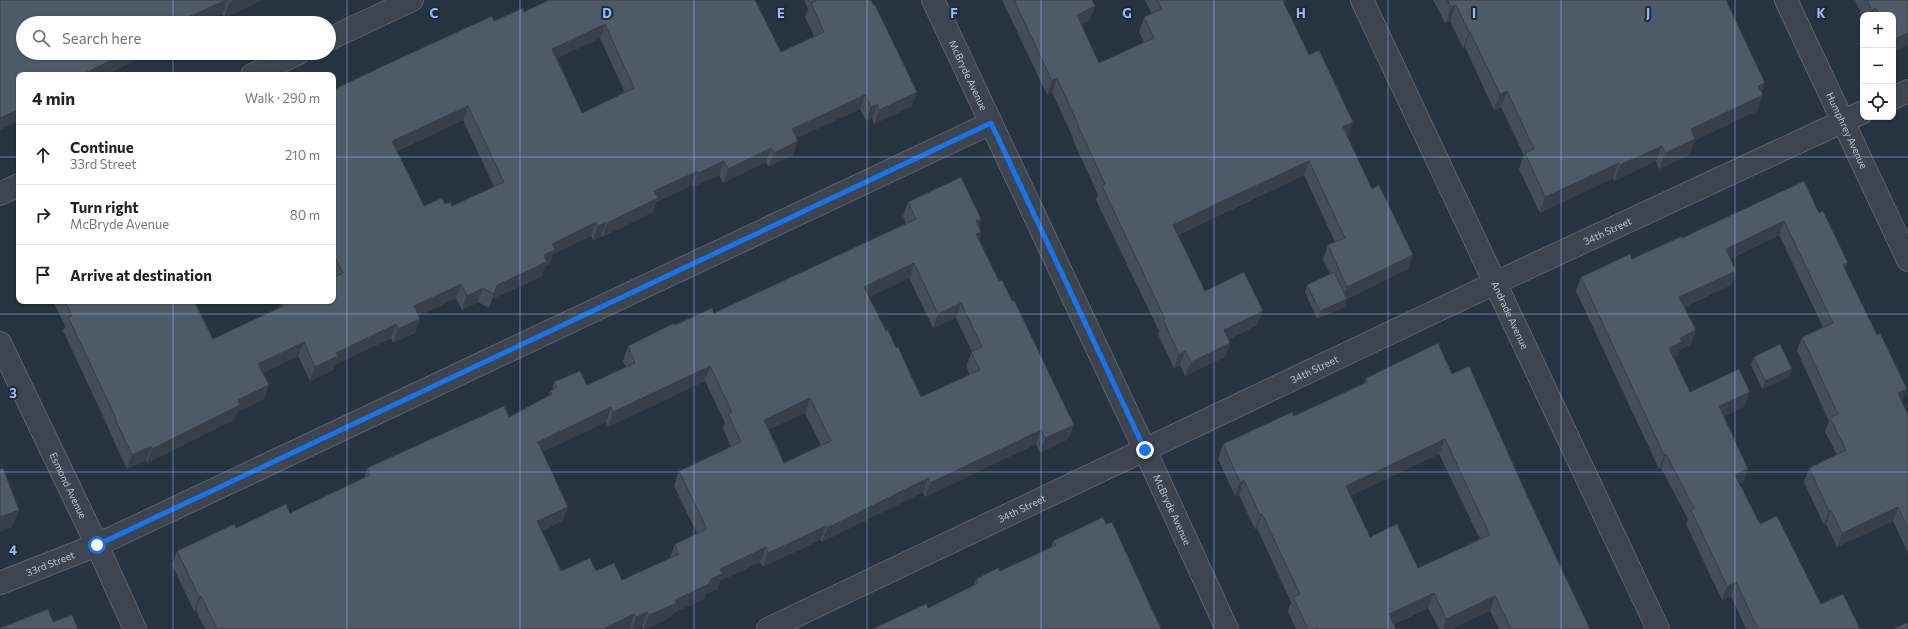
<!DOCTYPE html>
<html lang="en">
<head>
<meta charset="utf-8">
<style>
  body { margin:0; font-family:Commissioner,sans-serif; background:#f2f2f2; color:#222 }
  .controls { position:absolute; right:12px; top:12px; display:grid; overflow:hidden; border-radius:8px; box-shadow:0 1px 3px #0004 }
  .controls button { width:36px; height:36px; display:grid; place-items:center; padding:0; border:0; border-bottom:1px solid #e0e0e0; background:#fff; color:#222; font:20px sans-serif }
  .stop { position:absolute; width:12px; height:12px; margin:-9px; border:3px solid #1a73e8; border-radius:50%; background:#fff }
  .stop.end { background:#1a73e8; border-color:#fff; box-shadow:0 1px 4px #0008 }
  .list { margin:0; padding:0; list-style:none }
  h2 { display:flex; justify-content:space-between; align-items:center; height:52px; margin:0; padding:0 16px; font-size:17px }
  h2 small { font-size:13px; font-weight:400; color:#767676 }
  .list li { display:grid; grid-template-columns:26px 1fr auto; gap:12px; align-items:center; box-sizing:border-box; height:60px; padding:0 16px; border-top:1px solid #e0e0e0 }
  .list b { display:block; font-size:15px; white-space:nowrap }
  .list p { margin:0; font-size:13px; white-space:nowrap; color:#767676 }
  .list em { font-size:13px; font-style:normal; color:#767676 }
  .icon { flex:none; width:22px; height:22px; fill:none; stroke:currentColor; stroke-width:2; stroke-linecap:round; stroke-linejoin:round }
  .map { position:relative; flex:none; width:1908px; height:629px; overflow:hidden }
  .search { position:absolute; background:#fff; box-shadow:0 1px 3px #0004; left:16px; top:16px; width:320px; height:44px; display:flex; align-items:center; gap:10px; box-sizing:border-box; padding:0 14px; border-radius:22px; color:#767676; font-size:15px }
  .panel { position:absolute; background:#fff; box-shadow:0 1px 3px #0004; left:16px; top:72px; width:320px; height:232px; border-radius:8px }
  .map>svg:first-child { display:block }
</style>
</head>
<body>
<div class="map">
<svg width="1908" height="629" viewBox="0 0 1908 629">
  <rect width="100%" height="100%" fill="#283341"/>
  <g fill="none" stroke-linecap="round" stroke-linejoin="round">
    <defs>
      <g id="minor">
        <path id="s1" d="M 933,0 L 1145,450 L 1227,629"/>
        <path id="s2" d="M 1362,0 L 1658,629"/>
        <path id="s3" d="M 1786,0 L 1908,260"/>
        <path d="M 329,39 L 412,0"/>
        <path d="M 252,75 L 299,53"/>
        <path d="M 1893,98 L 1908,91"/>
        <path d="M 0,194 L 19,185"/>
        <path id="s4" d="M 0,343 L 97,545 L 135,629"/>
        <path id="s5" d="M 0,583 L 97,545 L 991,123"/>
        <path id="s6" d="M 768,629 L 1495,283 L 1863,112"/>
      </g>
    </defs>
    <!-- minor casing -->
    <use href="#minor" stroke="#5a636e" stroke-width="24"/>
    <!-- minor -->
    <use href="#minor" stroke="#3c4550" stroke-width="22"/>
  </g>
  <!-- wall -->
  <g fill="#444d5a" fill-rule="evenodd">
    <path d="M 0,0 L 262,0 L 224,18 L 222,14 L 203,23 L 23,23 L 19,75 Z"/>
    <path d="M 804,0 L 871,0 L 917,92 L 912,106 L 874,124 L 872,118 L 866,121 L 860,109 L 796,138 L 798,141 L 793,155 L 768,167 L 766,162 L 723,183 L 719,175 L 693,187 L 692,185 L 656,202 L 653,212 L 602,237 L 601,236 L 593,240 L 591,236 L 553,254 L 550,264 L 545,266 L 542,276 L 492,299 L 489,308 L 478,302 L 462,310 L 456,298 L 418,316 L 420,319 L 415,333 L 393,343 L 391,338 L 335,365 L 333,370 L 310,381 L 298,356 L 263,373 L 269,385 L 264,399 L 237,412 L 235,419 L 147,463 L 146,460 L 127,469 L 110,433 L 110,431 L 63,331 L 65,326 L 53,301 L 194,301 L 213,339 L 279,308 L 281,302 L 333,301 L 333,90 L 494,21 L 524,12 L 781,52 L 814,36 L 805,17 L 808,9 ZM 600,38 L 625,93 L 582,113 L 557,58 ZM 463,120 L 494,187 L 452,206 L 445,204 L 424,206 L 397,151 Z"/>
    <path d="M 1002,0 L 1092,0 L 1090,20 L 1081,24 L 1099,63 L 1144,42 L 1139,32 L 1144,17 L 1152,14 L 1145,0 L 1286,0 L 1284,4 L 1348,137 L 1408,269 L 1347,299 L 1344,307 L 1317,319 L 1305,292 L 1307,285 L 1330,274 L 1323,260 L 1328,245 L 1335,242 L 1304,175 L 1178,235 L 1205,291 L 1257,325 L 1229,339 L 1230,343 L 1225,357 L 1185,376 L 1180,365 L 1174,368 L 1158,334 L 1159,331 L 1096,200 L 1098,195 L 1073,140 L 1073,138 L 1052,92 L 1047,95 Z"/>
    <path d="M 1433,0 L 1726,0 L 1761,93 L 1757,111 L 1695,140 L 1689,155 L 1659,169 L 1656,161 L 1614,181 L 1613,178 L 1540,213 L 1519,169 L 1524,155 L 1501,107 L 1494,110 L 1465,47 L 1463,48 L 1450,21 L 1445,23 Z"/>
    <path d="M 1855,0 L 1908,0 L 1893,15 L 1863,15 L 1863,18 Z"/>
    <path d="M 908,202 L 981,219 L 979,226 L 981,232 L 979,239 L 999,281 L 1012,301 L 1074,425 L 1068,439 L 1040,453 L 1036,444 L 925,497 L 923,492 L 822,542 L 820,540 L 763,567 L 760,562 L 720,581 L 717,589 L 706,594 L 704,599 L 673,613 L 671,617 L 646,629 L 643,629 L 642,626 L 636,629 L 630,629 L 629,628 L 627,629 L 205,629 L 196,610 L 194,611 L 172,565 L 177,551 L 236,528 L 290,513 L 364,478 L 367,468 L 509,417 L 548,396 L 550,391 L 552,390 L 554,382 L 587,385 L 626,367 L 623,361 L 628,346 L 675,325 L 714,313 L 906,224 L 903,216 ZM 909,278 L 933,328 L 956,318 L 972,352 L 966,366 L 970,375 L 921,397 L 896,348 L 886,331 L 869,297 ZM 705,381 L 725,423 L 723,428 L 731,447 L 679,471 L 674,486 L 697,533 L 675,544 L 670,558 L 622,580 L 596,571 L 561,571 L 542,531 L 562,521 L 568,507 L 542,452 L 606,422 L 608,427 ZM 805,413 L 821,445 L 784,463 L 769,429 Z"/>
    <path d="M 1819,213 L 1848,263 L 1845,269 L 1908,415 L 1908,553 L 1893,521 L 1837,547 L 1826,524 L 1824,525 L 1804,482 L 1809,468 L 1837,455 L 1825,432 L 1829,421 L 1797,351 L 1802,337 L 1823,327 L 1779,235 L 1730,259 L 1736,271 L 1731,285 L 1684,307 L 1691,344 L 1679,350 L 1677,356 L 1673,357 L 1690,392 L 1745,406 L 1724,416 L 1748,469 L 1743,483 L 1740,484 L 1760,524 L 1821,604 L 1860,629 L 1746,629 L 1731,596 L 1722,600 L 1686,524 L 1688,519 L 1661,468 L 1659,469 L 1576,291 L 1581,277 L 1632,259 L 1682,238 Z"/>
    <path d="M 19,233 L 19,244 L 17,239 Z"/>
    <path d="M 1754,357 L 1792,369 L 1789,377 L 1762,389 L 1751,365 Z"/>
    <path d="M 1452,374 L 1531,504 L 1590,629 L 1499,629 L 1490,611 L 1451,629 L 1439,629 L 1428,608 L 1394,624 L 1396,629 L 1296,629 L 1288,612 L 1291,602 L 1257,528 L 1255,529 L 1239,495 L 1235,496 L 1218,459 L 1223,444 L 1294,416 L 1364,383 L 1366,378 ZM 1439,454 L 1480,539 L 1418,568 L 1370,537 L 1350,496 Z"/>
    <path d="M 1106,524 L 928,608 L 973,586 L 976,579 L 1000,571 L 1051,548 L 1053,541 Z"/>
  </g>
  <!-- shaded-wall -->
  <g fill="#373f4a">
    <path d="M 226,0 L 227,0 L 222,14 L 203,23 L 183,23 L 184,19 Z"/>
    <path d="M 236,0 L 262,0 L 224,18 L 229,3 Z"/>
    <path d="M 1281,0 L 1286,0 L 1281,13 Z"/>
    <path d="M 1456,5 L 1450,21 L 1445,23 L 1451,7 Z"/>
    <path d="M 1095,6 L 1090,20 L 1072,29 L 1077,15 Z"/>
    <path d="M 1876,8 L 1873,15 L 1869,15 L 1871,10 Z"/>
    <path d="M 605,24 L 600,38 L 547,63 L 552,49 Z"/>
    <path d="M 1469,32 L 1470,32 L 1465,47 L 1463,48 Z"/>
    <path d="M 1908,33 L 1908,45 L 1893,52 L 1893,40 Z"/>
    <path d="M 126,53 L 150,53 L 106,75 L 81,75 Z"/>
    <path d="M 1057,78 L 1052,92 L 1047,95 L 1052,81 Z"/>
    <path d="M 1765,83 L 1760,97 L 1763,95 L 1757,111 L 1695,140 L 1689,155 L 1659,169 L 1665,153 L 1691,129 L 1758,86 Z"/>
    <path d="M 1507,91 L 1501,107 L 1494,110 L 1500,94 Z"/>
    <path d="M 917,92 L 912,106 L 874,124 L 879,110 Z"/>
    <path d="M 865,95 L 860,109 L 787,143 L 792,129 Z"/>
    <path d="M 877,104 L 872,118 L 866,121 L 871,107 Z"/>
    <path d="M 468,106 L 463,120 L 387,155 L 392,141 Z"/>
    <path d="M 19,109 L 19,121 L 0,130 L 0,118 Z"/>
    <path d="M 1353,122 L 1348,137 L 1338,141 L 1343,127 Z"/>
    <path d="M 798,141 L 793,155 L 768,167 L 774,153 Z"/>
    <path d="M 1662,146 L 1656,161 L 1614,181 L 1620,165 Z"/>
    <path d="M 771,148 L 766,162 L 723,183 L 728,169 Z"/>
    <path d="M 724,161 L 719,175 L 693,187 L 698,173 Z"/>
    <path d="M 1309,161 L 1304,175 L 1168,239 L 1173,225 Z"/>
    <path d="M 1619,163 L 1613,178 L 1540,213 L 1545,197 Z"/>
    <path d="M 698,171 L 692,185 L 656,202 L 653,212 L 602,237 L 607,223 L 654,191 Z"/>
    <path d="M 981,219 L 976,233 L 976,221 Z"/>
    <path d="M 1784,221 L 1779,235 L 1721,263 L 1726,249 Z"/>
    <path d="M 596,222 L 591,236 L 553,254 L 550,264 L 545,266 L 542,276 L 492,299 L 497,285 L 544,255 L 552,244 Z"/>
    <path d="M 606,222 L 601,236 L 593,240 L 598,226 Z"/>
    <path d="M 981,232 L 976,246 L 976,234 Z"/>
    <path d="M 1413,255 L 1408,269 L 1342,301 L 1347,287 Z"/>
    <path d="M 914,263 L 909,278 L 859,302 L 864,287 Z"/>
    <path d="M 1848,263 L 1843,277 L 1843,265 Z"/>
    <path d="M 1736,271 L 1731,285 L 1674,311 L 1679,297 Z"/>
    <path d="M 461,284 L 456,298 L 409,320 L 414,306 Z"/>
    <path d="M 483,288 L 478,302 L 462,310 L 467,296 Z"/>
    <path d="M 1347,299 L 1344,307 L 1317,319 L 1320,311 Z"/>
    <path d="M 961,303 L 956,318 L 933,328 L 938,314 Z"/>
    <path d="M 1263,311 L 1257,325 L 1219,344 L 1224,330 Z"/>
    <path d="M 420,319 L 415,333 L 393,343 L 398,329 Z"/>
    <path d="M 396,324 L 391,338 L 335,365 L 333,370 L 310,381 L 315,367 L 336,353 Z"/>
    <path d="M 1696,330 L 1691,344 L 1679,350 L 1677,356 L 1664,362 L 1669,348 L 1680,338 Z"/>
    <path d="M 304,342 L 298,356 L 253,378 L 258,364 Z"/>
    <path d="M 1230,343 L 1225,357 L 1185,376 L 1191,362 Z"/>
    <path d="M 1185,351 L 1180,365 L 1174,368 L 1179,354 Z"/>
    <path d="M 710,366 L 705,381 L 608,427 L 613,412 Z"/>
    <path d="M 1792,369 L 1789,377 L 1762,389 L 1765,381 Z"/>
    <path d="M 269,385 L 264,399 L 237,412 L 235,419 L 147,463 L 152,449 L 238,400 Z"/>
    <path d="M 1907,389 L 1901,403 L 1898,393 Z"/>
    <path d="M 1750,392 L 1745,406 L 1714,420 L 1719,406 Z"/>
    <path d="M 810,398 L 805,413 L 759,434 L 764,420 Z"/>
    <path d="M 611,407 L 606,422 L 532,457 L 538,442 Z"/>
    <path d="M 1074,425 L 1068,439 L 1040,453 L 1045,438 Z"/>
    <path d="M 1041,430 L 1036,444 L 925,497 L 930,483 Z"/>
    <path d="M 1445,439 L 1439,454 L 1340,501 L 1346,486 Z"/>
    <path d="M 151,446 L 146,460 L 127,469 L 132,455 Z"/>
    <path d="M 1666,454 L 1661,468 L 1659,469 L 1664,455 Z"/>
    <path d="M 1748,469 L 1743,483 L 1730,489 L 1735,475 Z"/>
    <path d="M 928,478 L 923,492 L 822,542 L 827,528 Z"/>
    <path d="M 1244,480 L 1239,495 L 1235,496 L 1240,482 Z"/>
    <path d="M 568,507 L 562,521 L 532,535 L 537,521 Z"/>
    <path d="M 1898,507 L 1893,521 L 1837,547 L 1842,533 Z"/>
    <path d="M 19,510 L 12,527 L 0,532 L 0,517 Z"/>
    <path d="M 1831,510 L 1826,524 L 1824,525 L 1829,511 Z"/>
    <path d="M 1262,514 L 1257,528 L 1255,529 L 1260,515 Z"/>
    <path d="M 826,526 L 820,540 L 763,567 L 768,553 Z"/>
    <path d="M 766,547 L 760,562 L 720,581 L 717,589 L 706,594 L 704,599 L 673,613 L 671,617 L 646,629 L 644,629 L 649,615 L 711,579 L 720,569 Z"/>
    <path d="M 1736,582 L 1731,596 L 1722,600 L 1727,586 Z"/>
    <path d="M 1434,593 L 1428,608 L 1384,628 L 1389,614 Z"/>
    <path d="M 201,596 L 196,610 L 194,611 L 199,597 Z"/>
    <path d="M 1495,596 L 1490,611 L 1451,629 L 1443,629 L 1446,619 Z"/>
    <path d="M 647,612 L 642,626 L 636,629 L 632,629 L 636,617 Z"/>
    <path d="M 634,614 L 629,628 L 627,629 L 603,629 Z"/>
  </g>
  <!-- building -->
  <g fill="#4f5a69" stroke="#373f4a" fill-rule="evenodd">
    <path d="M 0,0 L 226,0 L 184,19 L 186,23 L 23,23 L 23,53 L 126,53 L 81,75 L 19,75 L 19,109 L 0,118 Z"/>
    <path d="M 228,0 L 236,0 L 229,3 Z"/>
    <path d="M 549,0 L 755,0 L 781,52 L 824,32 L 811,3 L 816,1 L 816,0 L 871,0 L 874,6 L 875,5 L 917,92 L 879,110 L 877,104 L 871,107 L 865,95 L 792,129 L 798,141 L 774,153 L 771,148 L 728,169 L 724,161 L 698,173 L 698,171 L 654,191 L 658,198 L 607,223 L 606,222 L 598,226 L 596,222 L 552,244 L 555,250 L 544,255 L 547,262 L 497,285 L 494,294 L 483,288 L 467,296 L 461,284 L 414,306 L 420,319 L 398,329 L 396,324 L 336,353 L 338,356 L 315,367 L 304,342 L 258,364 L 269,385 L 238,400 L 240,405 L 152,449 L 151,446 L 132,455 L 115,419 L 116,418 L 68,317 L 72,316 L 65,301 L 194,301 L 213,339 L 283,306 L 281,302 L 284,301 L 333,301 L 333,278 L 343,273 L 333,253 L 333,90 L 383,66 L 492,16 L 494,21 L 523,8 L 524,12 ZM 605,24 L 634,88 L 582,113 L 552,49 ZM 468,106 L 504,182 L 452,206 L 450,202 L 445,204 L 442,198 L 424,206 L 392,141 Z"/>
    <path d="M 1014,0 L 1092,0 L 1095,6 L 1077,15 L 1099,63 L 1154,38 L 1144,17 L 1162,9 L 1157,0 L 1284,0 L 1283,1 L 1309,55 L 1319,50 L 1353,122 L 1343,127 L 1372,189 L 1379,185 L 1413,255 L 1347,287 L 1328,245 L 1345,238 L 1309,161 L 1218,203 L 1173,225 L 1205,291 L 1244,272 L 1263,311 L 1224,330 L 1230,343 L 1191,362 L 1185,351 L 1179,354 L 1163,320 L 1165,319 L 1102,186 L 1105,184 L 1078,126 L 1079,126 L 1057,78 L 1052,81 Z"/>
    <path d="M 1447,0 L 1726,0 L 1765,83 L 1758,86 L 1763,95 L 1691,129 L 1695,139 L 1665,153 L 1662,146 L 1620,165 L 1619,163 L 1545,197 L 1525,153 L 1534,149 L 1507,91 L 1500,94 L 1470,32 L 1469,32 L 1456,5 L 1451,7 Z"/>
    <path d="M 1867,0 L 1908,0 L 1908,33 L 1893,40 L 1893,15 L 1879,15 L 1876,8 L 1871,10 Z"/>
    <path d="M 961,177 L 981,219 L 976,221 L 981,232 L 976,234 L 999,281 L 1002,280 L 1012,301 L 1014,300 L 1074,425 L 1045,438 L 1041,430 L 930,483 L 928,478 L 827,528 L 826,526 L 768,553 L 766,547 L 720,569 L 722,574 L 711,579 L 709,584 L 675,600 L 677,603 L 649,615 L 647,612 L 636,617 L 634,614 L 603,629 L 222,629 L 222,628 L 220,629 L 217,629 L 201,596 L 199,597 L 177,551 L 234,524 L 236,528 L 286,504 L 290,513 L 370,475 L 367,468 L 504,406 L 509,417 L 552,394 L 550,391 L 557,387 L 554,382 L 580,371 L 587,385 L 635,363 L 628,346 L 674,323 L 675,325 L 712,308 L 714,313 L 916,219 L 908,202 ZM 914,263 L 938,314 L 961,303 L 982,347 L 971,352 L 980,370 L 921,397 L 898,347 L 896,348 L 888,330 L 886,331 L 864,287 ZM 710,366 L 732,412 L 728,414 L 741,442 L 679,471 L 707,529 L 675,544 L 679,554 L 622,580 L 614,563 L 596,571 L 590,558 L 561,571 L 537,521 L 568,507 L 538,442 L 611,407 L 613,412 ZM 810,398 L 831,441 L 784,463 L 764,420 Z"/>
    <path d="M 1804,181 L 1819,213 L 1823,211 L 1848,263 L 1843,265 L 1877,335 L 1880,333 L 1907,389 L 1898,393 L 1908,415 L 1908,528 L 1898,507 L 1842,533 L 1831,510 L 1829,511 L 1809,468 L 1846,450 L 1830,418 L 1838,414 L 1802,337 L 1833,323 L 1784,221 L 1726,249 L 1736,271 L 1679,297 L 1696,330 L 1680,338 L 1682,342 L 1669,348 L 1690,392 L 1739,369 L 1750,392 L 1719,406 L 1748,469 L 1735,475 L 1760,524 L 1777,516 L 1821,604 L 1843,594 L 1860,629 L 1758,629 L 1736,582 L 1727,586 L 1691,510 L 1694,508 L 1666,454 L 1664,455 L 1581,277 L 1630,254 L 1632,259 L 1682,236 L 1682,238 Z"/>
    <path d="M 1334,272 L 1347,299 L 1320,311 L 1307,285 Z"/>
    <path d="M 1438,343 L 1452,374 L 1469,366 L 1531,504 L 1590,629 L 1511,629 L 1495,596 L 1446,619 L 1434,593 L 1389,614 L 1396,629 L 1317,629 L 1317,628 L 1315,629 L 1308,629 L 1293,597 L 1300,594 L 1262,514 L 1260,515 L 1244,480 L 1240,482 L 1223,444 L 1292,412 L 1294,416 L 1367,382 L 1366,378 ZM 1445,439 L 1490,535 L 1418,568 L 1397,524 L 1370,537 L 1346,486 Z"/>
    <path d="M 1780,344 L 1792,369 L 1765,381 L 1754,357 Z"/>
    <path d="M 3,468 L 19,510 L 0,517 L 0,469 Z"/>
    <path d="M 1103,517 L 1106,524 L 1112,522 L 1161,629 L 872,629 L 926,604 L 928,608 L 978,583 L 976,579 L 998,568 L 1000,571 L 1056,545 L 1053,541 Z"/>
    <path d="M 48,609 L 53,622 L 72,615 L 78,629 L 0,629 L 0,628 Z"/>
    <path d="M 1908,622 L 1908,629 L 1893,629 Z"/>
  </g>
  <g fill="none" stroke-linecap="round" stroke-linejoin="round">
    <!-- route -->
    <path stroke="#1a73e8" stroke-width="5" d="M 97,545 L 991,123 L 1145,450"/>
  </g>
  <!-- grid -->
  <path fill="none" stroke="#98baf1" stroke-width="1" stroke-opacity="0.55" d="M 173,0 L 173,23M 347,0 L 347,629M 520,0 L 520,629M 694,0 L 694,629M 867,0 L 867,629M 1041,0 L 1041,629M 1214,0 L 1214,629M 1388,0 L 1388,629M 1561,0 L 1561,629M 1735,0 L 1735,629M 173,53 L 173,75M 0,157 L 19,157M 333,157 L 1908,157M 173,301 L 173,629M 0,314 L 1908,314M 0,472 L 1908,472"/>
  <g text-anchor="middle" stroke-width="4" stroke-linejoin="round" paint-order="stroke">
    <!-- street labels -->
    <g font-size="10" fill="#b9c0cb" stroke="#212a36">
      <text dy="4" stroke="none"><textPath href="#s1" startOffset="83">McBryde Avenue</textPath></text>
      <text dy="4" stroke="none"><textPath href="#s3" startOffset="144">Humphrey Avenue</textPath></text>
      <text dy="4" stroke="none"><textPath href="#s6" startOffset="929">34th Street</textPath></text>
      <text dy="4" stroke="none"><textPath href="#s2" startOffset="348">Andrade Avenue</textPath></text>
      <text dy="4" stroke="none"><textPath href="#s6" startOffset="605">34th Street</textPath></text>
      <text dy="4" stroke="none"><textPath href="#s4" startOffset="158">Esmond Avenue</textPath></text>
      <text dy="4" stroke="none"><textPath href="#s6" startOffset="281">34th Street</textPath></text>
      <text dy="4" stroke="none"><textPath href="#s1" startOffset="563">McBryde Avenue</textPath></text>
      <text dy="4" stroke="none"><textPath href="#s5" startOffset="54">33rd Street</textPath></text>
    </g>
  </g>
  <g font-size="13" text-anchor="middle" font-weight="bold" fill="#98baf1" stroke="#212a36" stroke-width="4" stroke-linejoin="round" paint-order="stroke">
    <text x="434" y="18">C</text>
    <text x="607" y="18">D</text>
    <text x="781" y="18">E</text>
    <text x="954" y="18">F</text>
    <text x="1127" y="18">G</text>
    <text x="1301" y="18">H</text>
    <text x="1474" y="18">I</text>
    <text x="1648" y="18">J</text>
    <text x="1821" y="18">K</text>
    <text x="13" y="398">3</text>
    <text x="13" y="555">4</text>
  </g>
</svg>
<div class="controls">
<button>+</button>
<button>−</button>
<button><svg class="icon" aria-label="locate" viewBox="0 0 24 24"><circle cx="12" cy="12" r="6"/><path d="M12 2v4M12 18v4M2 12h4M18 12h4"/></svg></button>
</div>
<div class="stop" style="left:97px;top:545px"></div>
<div class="stop end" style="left:1145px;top:450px"></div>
<div class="search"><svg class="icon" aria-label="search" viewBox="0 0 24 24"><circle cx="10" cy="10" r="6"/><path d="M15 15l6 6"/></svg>Search here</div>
<section class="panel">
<h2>4 min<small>Walk · 290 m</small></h2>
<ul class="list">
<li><svg class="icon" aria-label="ahead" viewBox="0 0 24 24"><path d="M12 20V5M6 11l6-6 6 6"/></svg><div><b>Continue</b><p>33rd Street</p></div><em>210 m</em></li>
<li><svg class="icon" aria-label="right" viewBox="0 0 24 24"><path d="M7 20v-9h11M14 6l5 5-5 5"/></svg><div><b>Turn right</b><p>McBryde Avenue</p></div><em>80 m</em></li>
<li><svg class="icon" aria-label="arrive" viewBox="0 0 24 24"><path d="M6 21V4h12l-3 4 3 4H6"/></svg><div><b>Arrive at destination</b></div></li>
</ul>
</section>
</div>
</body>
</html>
